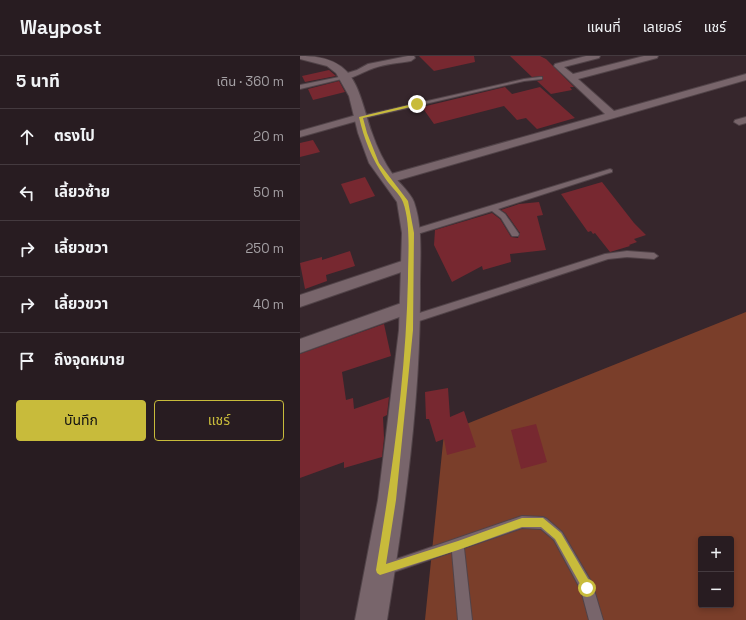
<!DOCTYPE html>
<html lang="th">
<head>
<meta charset="utf-8">
<style>
  body { margin:0; font-family:"Space Grotesk","Noto Sans Thai",sans-serif; background:#34292e; color:#f1f3f6 }
  .controls { position:absolute; right:12px; bottom:12px; display:grid; overflow:hidden; border-radius:4px; box-shadow:0 2px 6px #0003 }
  .controls button { width:36px; height:36px; display:grid; place-items:center; padding:0; border:0; border-bottom:1px solid #443a3f; background:#281c21; color:#f1f3f6; font:20px sans-serif }
  .stop { position:absolute; width:12px; height:12px; margin:-9px; border:3px solid #c8bb3b; border-radius:50%; background:#fff }
  .stop.end { background:#c8bb3b; border-color:#fff; box-shadow:0 1px 4px #0008 }
  .list { margin:0; padding:0; list-style:none }
  h2 { display:flex; justify-content:space-between; align-items:center; height:52px; margin:0; padding:0 16px; font-size:17px }
  h2 small { font-size:13px; font-weight:400; color:#a5a1a5 }
  .list li { display:grid; grid-template-columns:26px 1fr auto; gap:12px; align-items:center; box-sizing:border-box; height:56px; padding:0 16px; border-top:1px solid #443a3f }
  .list b { display:block; font-size:15px; white-space:nowrap }
  .list em { font-size:13px; font-style:normal; color:#a5a1a5 }
  .actions { display:flex; gap:8px; padding:12px 16px }
  .actions a { flex:1; padding:9px 0; border:1px solid #c8bb3b; border-radius:4px; text-align:center; font-size:14px; color:#c8bb3b }
  .actions .main { background:#c8bb3b; color:#111 }
  .icon { flex:none; width:22px; height:22px; fill:none; stroke:currentColor; stroke-width:2; stroke-linecap:round; stroke-linejoin:round }
  .map { position:relative; flex:none; width:446px; height:564px; overflow:hidden }
  header { display:flex; align-items:center; gap:24px; box-sizing:border-box; height:56px; padding:0 20px; background:#281c21; border-bottom:1px solid #443a3f }
  header strong { font-size:19px }
  nav { display:flex; gap:22px; margin-inline-start:auto; font-size:14px }
  main { display:flex }
  aside { flex:1; background:#281c21 }
  .map>svg:first-child { display:block }
</style>
</head>
<body>
<header>
<strong>Waypost</strong>
<nav><a>แผนที่</a><a>เลเยอร์</a><a>แชร์</a></nav>
</header>
<main>
<aside>
<h2>5 นาที<small>เดิน · 360 m</small></h2>
<ul class="list">
<li><svg class="icon" aria-label="ahead" viewBox="0 0 24 24"><path d="M12 20V5M6 11l6-6 6 6"/></svg><div><b>ตรงไป</b></div><em>20 m</em></li>
<li><svg class="icon" aria-label="left" viewBox="0 0 24 24"><path d="M17 20v-9H6M10 6l-5 5 5 5"/></svg><div><b>เลี้ยวซ้าย</b></div><em>50 m</em></li>
<li><svg class="icon" aria-label="right" viewBox="0 0 24 24"><path d="M7 20v-9h11M14 6l5 5-5 5"/></svg><div><b>เลี้ยวขวา</b></div><em>250 m</em></li>
<li><svg class="icon" aria-label="right" viewBox="0 0 24 24"><path d="M7 20v-9h11M14 6l5 5-5 5"/></svg><div><b>เลี้ยวขวา</b></div><em>40 m</em></li>
<li><svg class="icon" aria-label="arrive" viewBox="0 0 24 24"><path d="M6 21V4h12l-3 4 3 4H6"/></svg><div><b>ถึงจุดหมาย</b></div></li>
</ul>
<div class="actions"><a class="main">บันทึก</a><a>แชร์</a></div>
</aside>
<div class="map">
<svg width="446" height="564" viewBox="0 0 446 564">
  <rect width="100%" height="100%" fill="#36262c"/>
  <!-- green -->
  <path fill="#7a3e2a" fill-rule="evenodd" d="M 446,256 L 446,564 L 125,564 L 144,377 ZM 401,483 L 431,483 L 431,549 L 401,549 Z"/>
  <!-- building -->
  <g fill="#772830">
    <path d="M 119,0 L 174,0 L 175,6 L 134,15 Z"/>
    <path d="M 210,0 L 240,0 L 246,3 L 274,31 L 270,31 L 272,34 L 251,38 L 237,25 L 243,24 L 243,20 L 232,21 Z"/>
    <path d="M 29,14 L 36,20 L 5,26 L 2,20 Z"/>
    <path d="M 39,25 L 45,36 L 13,44 L 8,33 Z"/>
    <path d="M 205,31 L 212,38 L 240,31 L 275,62 L 237,73 L 226,62 L 217,64 L 204,50 L 134,68 L 122,51 Z"/>
    <path d="M 13,84 L 20,96 L 0,101 L 0,87 Z"/>
    <path d="M 65,121 L 75,140 L 50,148 L 41,128 Z"/>
    <path d="M 302,126 L 334,167 L 346,179 L 334,183 L 337,186 L 329,189 L 330,190 L 310,196 L 295,177 L 293,178 L 291,175 L 288,176 L 261,138 Z"/>
    <path d="M 239,146 L 243,159 L 237,160 L 246,194 L 210,198 L 211,206 L 183,214 L 182,210 L 152,226 L 134,189 L 135,174 L 192,157 L 200,163 L 211,181 L 218,182 L 220,177 L 206,157 L 201,154 L 219,148 Z"/>
    <path d="M 50,195 L 55,210 L 26,219 L 27,225 L 5,233 L 0,207 L 22,201 L 22,204 Z"/>
    <path d="M 84,268 L 91,300 L 42,316 L 46,344 L 53,342 L 54,353 L 89,341 L 87,359 L 83,361 L 84,382 L 82,401 L 44,412 L 44,406 L 0,422 L 0,298 Z"/>
    <path d="M 148,332 L 150,361 L 164,355 L 176,391 L 147,399 L 144,383 L 136,386 L 129,363 L 126,363 L 125,336 Z"/>
    <path d="M 236,368 L 247,406 L 221,413 L 211,374 Z"/>
  </g>
  <g fill="none" stroke-linecap="round" stroke-linejoin="round">
    <defs>
      <g id="service">
        <path d="M 44,20 L 46,21 L 46,22 L 0,33 L 0,29 Z"/>
        <path d="M 240,21 L 242,21 L 242,23 L 224,25 L 60,63 L 57,61 L 224,23 Z"/>
        <path d="M 310,113 L 312,114 L 312,116 L 198,153 L 205,158 L 219,178 L 218,180 L 212,180 L 201,162 L 192,155 L 111,180 L 107,177 L 108,175 Z"/>
        <path d="M 327,195 L 354,197 L 358,200 L 354,203 L 327,201 L 308,203 L 110,268 L 107,267 L 106,264 L 107,261 L 110,260 L 305,198 Z"/>
        <path d="M 222,460 L 243,461 L 247,463 L 262,476 L 292,527 L 303,564 L 289,564 L 281,534 L 254,484 L 241,473 L 222,472 L 164,492 L 172,564 L 158,564 L 152,496 L 85,519 L 81,517 L 79,513 L 81,509 L 85,507 Z"/>
      </g>
      <g id="minor">
        <path d="M 108,0 L 114,0 L 115,2 L 111,5 C 99,7 85,8 74,12 C 63,16 55,21 44,24 L 39,21 L 41,19 L 57,14 L 68,8 Z"/>
        <path d="M 286,0 L 300,0 L 299,2 L 264,11 L 273,18 L 344,0 L 358,0 L 357,2 L 278,23 L 314,55 L 446,18 L 446,24 L 92,126 L 84,126 L 82,123 L 84,120 L 305,58 L 254,10 L 255,8 Z"/>
        <path d="M 60,58 L 65,61 L 64,63 L 0,81 L 0,75 Z"/>
        <path d="M 446,61 L 446,67 L 439,69 L 434,66 L 435,64 Z"/>
        <path d="M 111,202 L 116,203 L 118,207 L 116,211 L 0,251 L 0,239 Z"/>
        <path d="M 110,244 L 116,245 L 118,250 L 116,255 L 0,297 L 0,283 Z"/>
      </g>
      <path id="tertiary" d="M 0,0 C 57,0 57,33 72,77 C 77,92 84,106 93,119 C 99,127 110,136 114,146 C 123,172 120,202 120,229 C 121,341 105,453 87,564 L 55,564 L 78,444 L 99,274 L 102,177 L 97,146 L 69,107 L 58,77 L 49,40 L 36,17 L 27,10 L 0,3 Z"/>
    </defs>
    <!-- service casing -->
    <use href="#service" stroke="#514348" stroke-width="2"/>
    <!-- minor casing -->
    <use href="#minor" stroke="#514348" stroke-width="2"/>
    <!-- tertiary casing -->
    <use href="#tertiary" stroke="#514348" stroke-width="2"/>
    <!-- service -->
    <use href="#service" fill="#78656b" fill-rule="evenodd"/>
    <!-- minor -->
    <use href="#minor" fill="#78656b" fill-rule="evenodd"/>
    <!-- tertiary -->
    <use href="#tertiary" fill="#78656b" fill-rule="evenodd"/>
  </g>
  <!-- route -->
  <path fill="#c8bb3b" d="M 117,47 L 119,49 L 63,62 L 67,77 L 79,107 L 108,145 L 114,177 L 113,274 L 96,444 L 86,508 L 158,485 L 222,462 L 243,462 L 261,477 L 291,528 L 292,532 L 291,535 L 287,536 L 284,535 L 255,483 L 241,471 L 222,471 L 158,494 L 80,519 L 77,517 L 76,514 C 92,418 106,320 108,222 C 108,199 111,168 103,146 C 100,138 90,130 85,122 C 72,103 64,83 59,61 Z"/>
</svg>
<div class="controls">
<button>+</button>
<button>−</button>
</div>
<div class="stop" style="left:287px;top:532px"></div>
<div class="stop end" style="left:117px;top:48px"></div>
</div>
</main>
</body>
</html>
